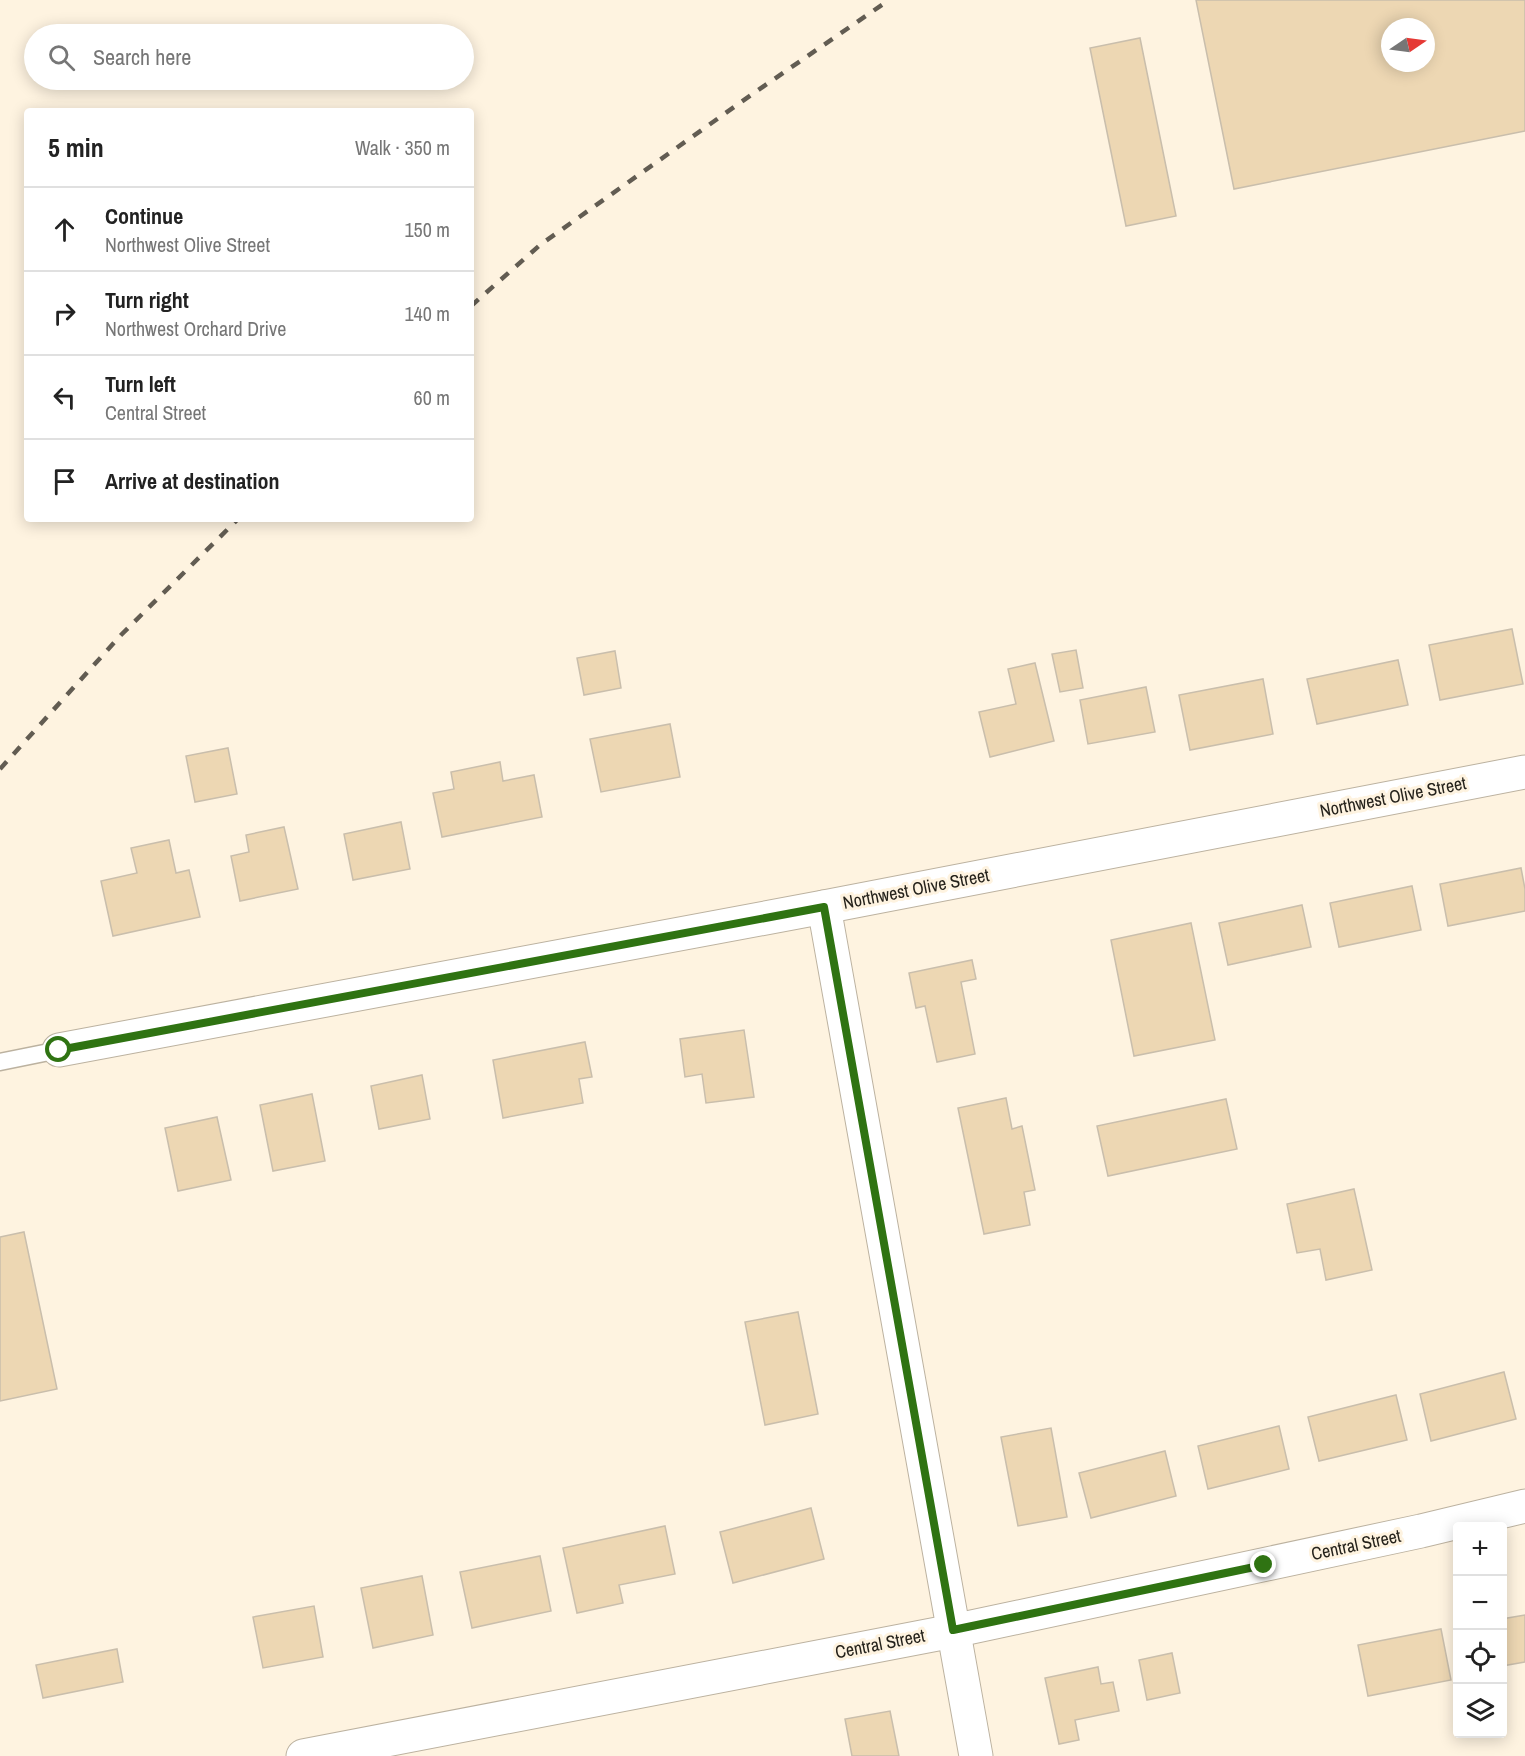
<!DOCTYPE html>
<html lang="en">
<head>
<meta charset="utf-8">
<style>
  body { margin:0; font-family:"Archivo Narrow",sans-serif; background:#f2f2f2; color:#222 }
  .controls { position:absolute; right:18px; bottom:18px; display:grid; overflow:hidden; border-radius:6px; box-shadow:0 3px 15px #0003 }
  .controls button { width:54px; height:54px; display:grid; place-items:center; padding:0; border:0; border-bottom:2px solid #e0e0e0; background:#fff; color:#222; font:30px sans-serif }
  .compass { position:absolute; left:1381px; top:18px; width:54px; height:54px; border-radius:50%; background:#fff; box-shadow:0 3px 15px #0003; rotate:77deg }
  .stop { position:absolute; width:18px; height:18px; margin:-14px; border:4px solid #2f7312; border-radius:50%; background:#fff }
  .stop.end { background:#2f7312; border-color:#fff; box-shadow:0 2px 6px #0008 }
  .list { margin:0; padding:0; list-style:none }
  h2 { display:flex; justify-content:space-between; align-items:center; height:78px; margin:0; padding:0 24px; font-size:26px }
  h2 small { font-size:20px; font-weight:400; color:#767676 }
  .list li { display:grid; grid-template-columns:39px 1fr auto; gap:18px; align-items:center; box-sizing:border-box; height:84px; padding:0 24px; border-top:2px solid #e0e0e0 }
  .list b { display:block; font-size:22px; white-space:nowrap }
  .list p { margin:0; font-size:20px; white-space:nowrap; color:#767676 }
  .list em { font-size:20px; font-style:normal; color:#767676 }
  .icon { flex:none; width:33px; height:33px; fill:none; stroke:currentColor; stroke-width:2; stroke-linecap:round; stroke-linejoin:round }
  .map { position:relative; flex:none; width:1525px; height:1756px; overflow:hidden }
  .search { position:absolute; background:#fff; box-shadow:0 3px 15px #0003; left:24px; top:24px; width:450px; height:66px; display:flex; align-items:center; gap:15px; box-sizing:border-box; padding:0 21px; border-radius:33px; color:#767676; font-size:22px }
  .panel { position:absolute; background:#fff; box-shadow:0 3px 15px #0003; left:24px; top:108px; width:450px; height:414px; border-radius:6px }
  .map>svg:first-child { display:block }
</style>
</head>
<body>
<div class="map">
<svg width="1525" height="1756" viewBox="0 0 1525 1756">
  <rect width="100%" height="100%" fill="#fef3e0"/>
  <!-- building -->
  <g fill="#edd7b3" stroke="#c9beac" stroke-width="1.5" fill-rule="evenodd">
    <path d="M 1196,0 L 1525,0 L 1525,131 L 1234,189 ZM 1390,27 L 1426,27 L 1426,63 L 1390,63 Z"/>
    <path d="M 1140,38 L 1176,216 L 1126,226 L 1090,48 Z"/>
    <path d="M 1512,629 L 1523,684 L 1440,700 L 1429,645 Z"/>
    <path d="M 1076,650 L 1083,688 L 1060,692 L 1052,654 Z"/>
    <path d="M 615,651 L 621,688 L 584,695 L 577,658 Z"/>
    <path d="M 1398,660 L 1408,705 L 1317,724 L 1307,679 Z"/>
    <path d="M 1035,663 L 1054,741 L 990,757 L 979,712 L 1016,704 L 1008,669 Z"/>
    <path d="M 1263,679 L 1273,734 L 1190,750 L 1179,695 Z"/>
    <path d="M 1146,687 L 1155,732 L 1088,744 L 1080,700 Z"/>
    <path d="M 670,724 L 680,777 L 601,792 L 590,739 Z"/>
    <path d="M 228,748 L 237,794 L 195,802 L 186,756 Z"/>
    <path d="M 500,762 L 503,781 L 534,775 L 542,817 L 442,837 L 433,793 L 454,789 L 451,772 Z"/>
    <path d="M 401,822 L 410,869 L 353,880 L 344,834 Z"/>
    <path d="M 284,827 L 298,889 L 240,901 L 231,856 L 249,852 L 246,835 Z"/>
    <path d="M 169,840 L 176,873 L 189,870 L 200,917 L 113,936 L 101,881 L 137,873 L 131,848 Z"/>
    <path d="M 1521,868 L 1525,889 L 1525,911 L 1448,926 L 1440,884 Z"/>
    <path d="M 1412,886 L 1421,930 L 1339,947 L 1330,903 Z"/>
    <path d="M 1302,905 L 1311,947 L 1228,965 L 1219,923 Z"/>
    <path d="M 1191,923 L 1215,1040 L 1134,1056 L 1111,940 Z"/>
    <path d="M 972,960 L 976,979 L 961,982 L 975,1054 L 937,1062 L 925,1006 L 916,1008 L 909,973 Z"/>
    <path d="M 744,1030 L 754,1097 L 706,1103 L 702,1074 L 685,1077 L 680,1039 Z"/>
    <path d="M 585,1042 L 592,1077 L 579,1079 L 583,1103 L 503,1118 L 493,1060 Z"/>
    <path d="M 422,1075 L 430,1119 L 379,1129 L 371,1086 Z"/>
    <path d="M 312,1094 L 325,1161 L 273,1171 L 260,1105 Z"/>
    <path d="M 1006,1098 L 1012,1129 L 1022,1126 L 1035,1190 L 1024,1192 L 1030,1225 L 984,1234 L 958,1108 Z"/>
    <path d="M 1226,1099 L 1237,1149 L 1108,1176 L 1097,1126 Z"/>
    <path d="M 217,1117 L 231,1180 L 178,1191 L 165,1128 Z"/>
    <path d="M 1354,1189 L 1372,1270 L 1326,1280 L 1320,1249 L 1297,1253 L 1287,1204 Z"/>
    <path d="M 24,1232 L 57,1389 L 0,1401 L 0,1237 Z"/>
    <path d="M 798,1312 L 818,1414 L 765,1425 L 745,1322 Z"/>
    <path d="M 1504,1372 L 1516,1419 L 1431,1441 L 1420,1394 Z"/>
    <path d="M 1396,1395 L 1407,1440 L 1319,1461 L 1308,1417 Z"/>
    <path d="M 1279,1426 L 1289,1469 L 1208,1489 L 1198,1446 Z"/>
    <path d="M 1051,1428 L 1067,1517 L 1018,1526 L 1001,1437 Z"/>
    <path d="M 1165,1451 L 1176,1496 L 1091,1518 L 1079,1473 Z"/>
    <path d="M 811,1508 L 824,1559 L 733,1583 L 720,1532 Z"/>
    <path d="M 665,1526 L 675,1574 L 619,1585 L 623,1603 L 577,1613 L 563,1548 Z"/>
    <path d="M 540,1556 L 551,1611 L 472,1628 L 460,1572 Z"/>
    <path d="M 422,1576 L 433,1635 L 373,1648 L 361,1588 Z"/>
    <path d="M 314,1606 L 323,1657 L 263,1668 L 253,1617 Z"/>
    <path d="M 1525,1615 L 1525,1662 L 1502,1666 L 1502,1619 Z"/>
    <path d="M 1441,1629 L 1451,1680 L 1368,1696 L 1358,1645 Z"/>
    <path d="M 117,1649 L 123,1682 L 43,1698 L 36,1665 Z"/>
    <path d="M 1172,1653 L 1180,1693 L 1147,1700 L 1139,1660 Z"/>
    <path d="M 1098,1667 L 1101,1684 L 1113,1682 L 1119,1711 L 1075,1720 L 1079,1740 L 1059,1744 L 1045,1678 Z"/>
    <path d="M 890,1711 L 899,1756 L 852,1756 L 845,1719 Z"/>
  </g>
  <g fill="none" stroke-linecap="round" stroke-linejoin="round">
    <defs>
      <path id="service" d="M 0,1062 L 59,1050"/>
      <g id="minor">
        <path d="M 824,907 L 976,1756"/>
        <path d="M 59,1050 L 824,907 L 1525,772"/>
        <path d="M 303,1756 L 953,1631 L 1421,1531 L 1525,1506"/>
      </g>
    </defs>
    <!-- service casing -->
    <use href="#service" stroke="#bcb2a0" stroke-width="19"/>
    <!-- minor casing -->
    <use href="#minor" stroke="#bcb2a0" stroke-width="35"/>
    <!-- service -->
    <use href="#service" stroke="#fff" stroke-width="16"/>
    <!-- minor -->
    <use href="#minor" stroke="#fff" stroke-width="33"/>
    <!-- rail -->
    <g stroke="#625c52" stroke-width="4.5" stroke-dasharray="10 10" stroke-linecap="butt">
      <path d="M 471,306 L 540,245 L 751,95 L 889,0"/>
      <path d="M 0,769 L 121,635 L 238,519"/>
    </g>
  </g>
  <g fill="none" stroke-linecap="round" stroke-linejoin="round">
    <!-- route -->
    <path stroke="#2f7312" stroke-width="8" d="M 59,1050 L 824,907 L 953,1630 L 1264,1565"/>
  </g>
  <g text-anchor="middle" stroke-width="6" stroke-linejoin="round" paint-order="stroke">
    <!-- street labels -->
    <g font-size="18" fill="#25221b" stroke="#fef3e0">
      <text transform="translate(1393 797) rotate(-11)" y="6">Northwest Olive Street</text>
      <text transform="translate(916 889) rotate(-11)" y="6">Northwest Olive Street</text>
      <text transform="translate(1356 1545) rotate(-12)" y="6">Central Street</text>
      <text transform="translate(880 1644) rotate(-11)" y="6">Central Street</text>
    </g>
  </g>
</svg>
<div class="controls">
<button>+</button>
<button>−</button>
<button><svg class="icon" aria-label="locate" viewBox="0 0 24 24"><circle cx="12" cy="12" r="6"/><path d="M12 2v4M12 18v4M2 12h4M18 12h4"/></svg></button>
<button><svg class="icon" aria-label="layers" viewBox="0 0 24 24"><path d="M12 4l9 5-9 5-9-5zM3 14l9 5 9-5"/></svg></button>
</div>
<svg class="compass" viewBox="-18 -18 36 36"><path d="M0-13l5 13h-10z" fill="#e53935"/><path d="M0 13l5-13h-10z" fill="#767676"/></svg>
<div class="stop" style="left:59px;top:1050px"></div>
<div class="stop end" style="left:1264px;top:1565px"></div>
<div class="search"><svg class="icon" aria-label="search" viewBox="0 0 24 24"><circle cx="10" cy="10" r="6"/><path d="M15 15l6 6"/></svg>Search here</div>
<section class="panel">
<h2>5 min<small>Walk · 350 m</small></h2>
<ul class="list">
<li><svg class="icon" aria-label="ahead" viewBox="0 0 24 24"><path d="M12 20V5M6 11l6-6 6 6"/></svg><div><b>Continue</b><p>Northwest Olive Street</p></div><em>150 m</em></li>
<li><svg class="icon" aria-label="right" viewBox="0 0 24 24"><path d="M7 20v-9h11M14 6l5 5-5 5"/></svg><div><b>Turn right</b><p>Northwest Orchard Drive</p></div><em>140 m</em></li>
<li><svg class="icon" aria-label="left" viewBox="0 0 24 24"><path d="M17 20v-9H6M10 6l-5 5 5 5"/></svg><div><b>Turn left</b><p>Central Street</p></div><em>60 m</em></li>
<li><svg class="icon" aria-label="arrive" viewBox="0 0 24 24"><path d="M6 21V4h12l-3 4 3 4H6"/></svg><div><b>Arrive at destination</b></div></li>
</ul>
</section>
</div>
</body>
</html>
